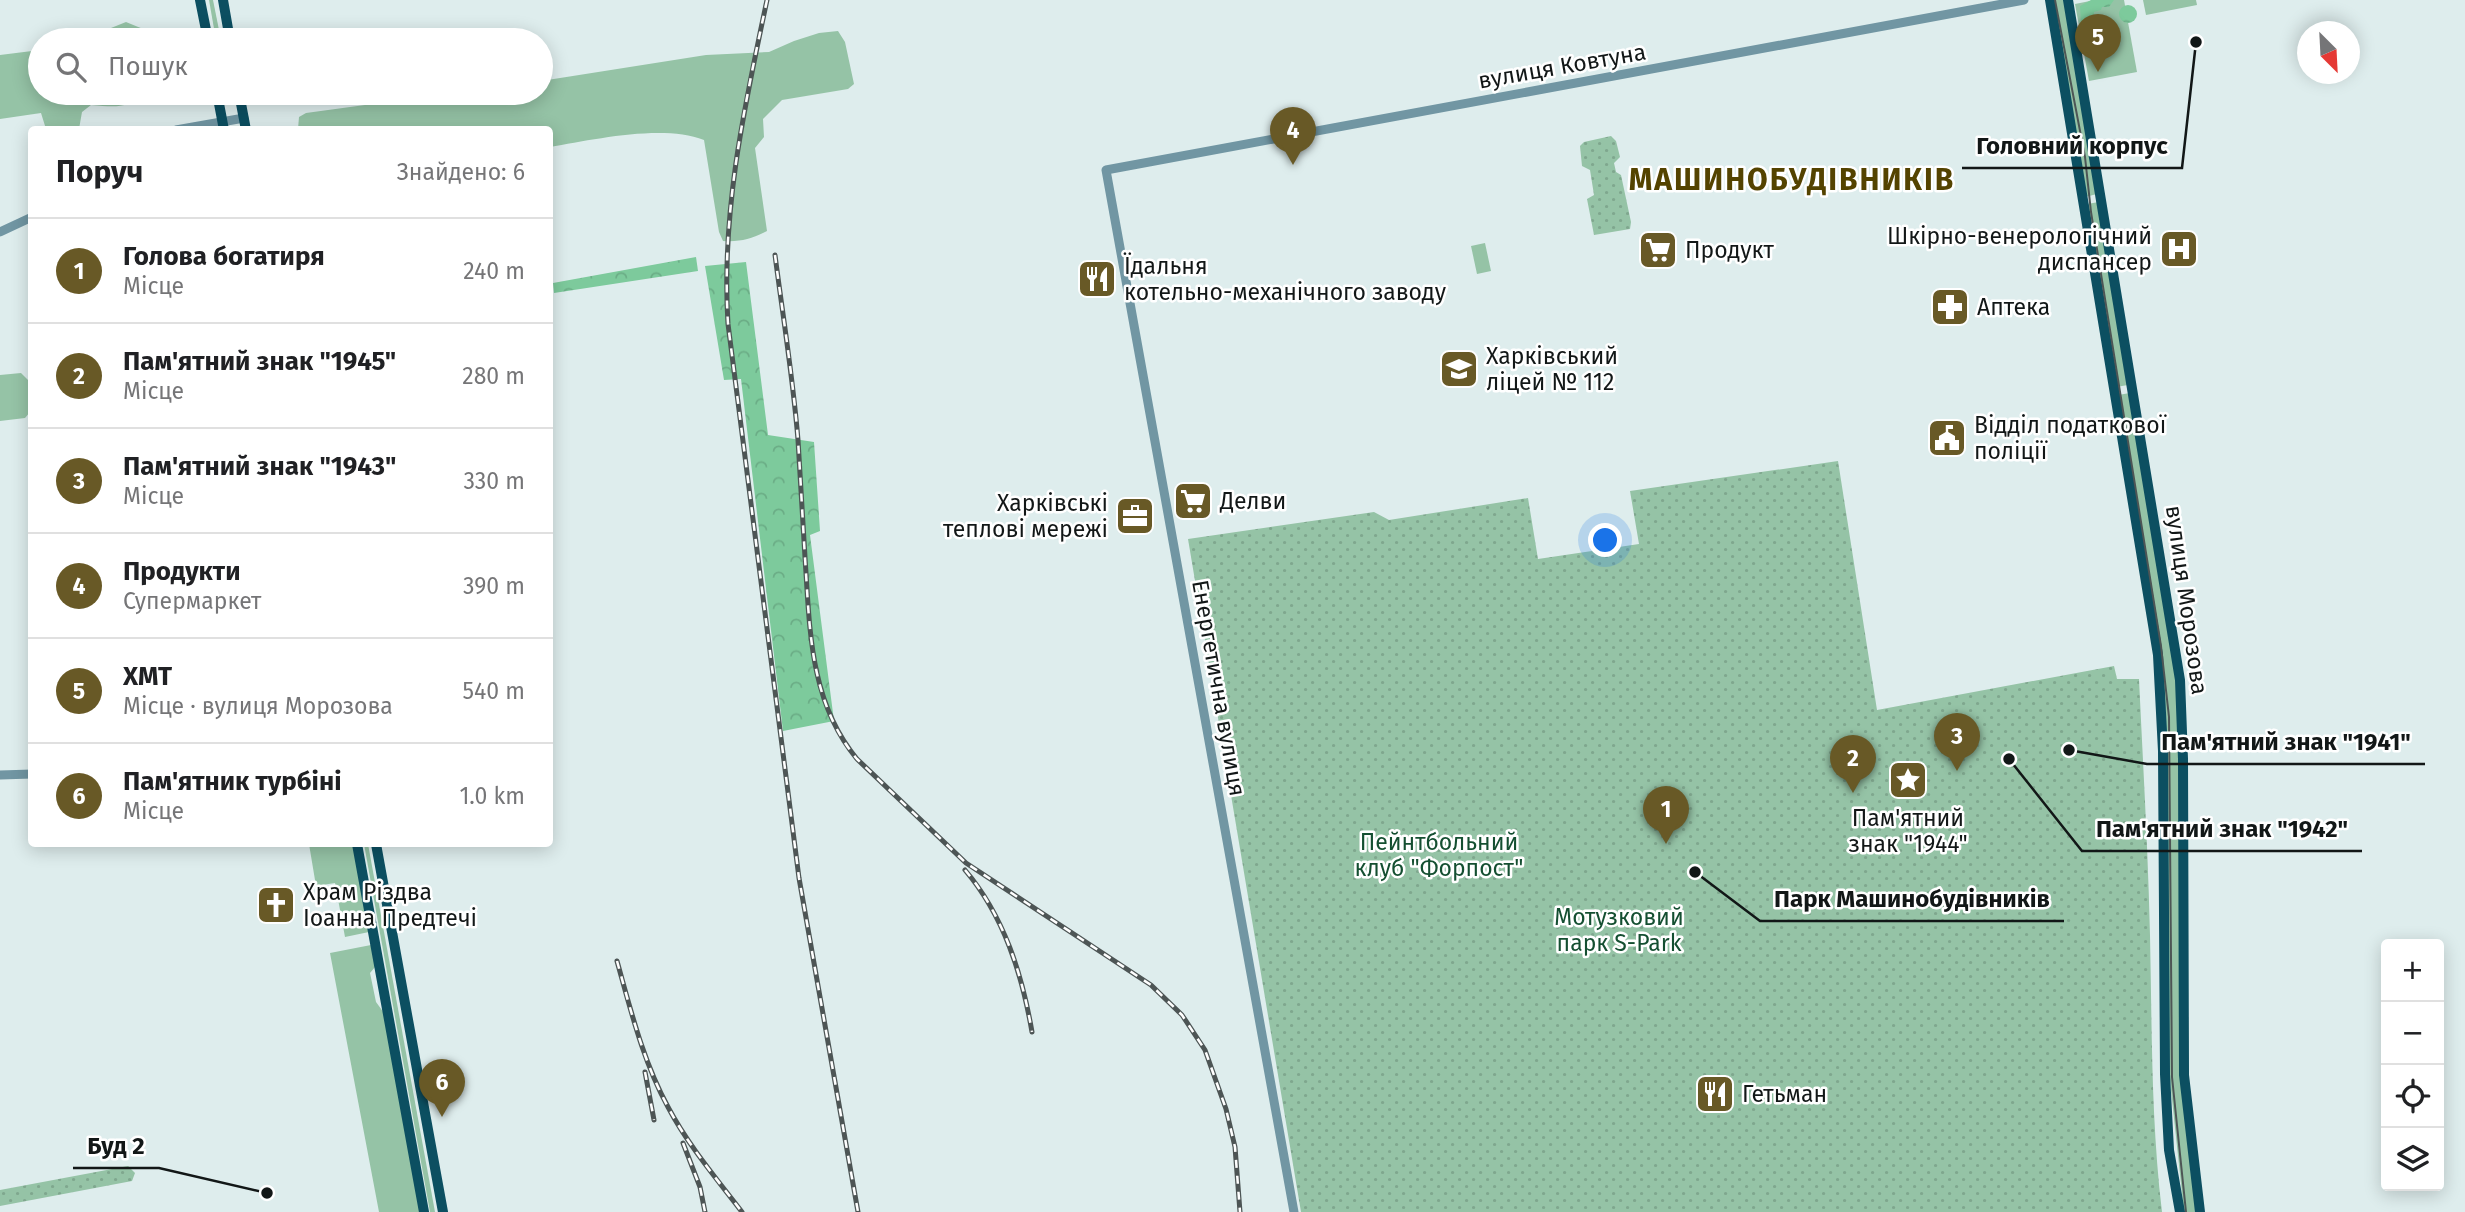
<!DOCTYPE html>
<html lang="uk">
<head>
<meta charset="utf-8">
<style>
  body { margin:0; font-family:"Fira Sans",sans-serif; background:#f6f6f6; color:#202124 }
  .controls { position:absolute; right:21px; bottom:21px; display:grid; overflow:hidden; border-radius:7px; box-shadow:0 4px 18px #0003 }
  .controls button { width:63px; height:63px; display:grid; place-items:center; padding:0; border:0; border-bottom:2px solid #e0e0e0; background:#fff; color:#202124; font:35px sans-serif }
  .compass { position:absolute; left:2297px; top:21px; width:63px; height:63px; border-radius:50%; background:#fff; box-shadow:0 4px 18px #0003; rotate:156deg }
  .you { position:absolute; left:1606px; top:541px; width:24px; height:24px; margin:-18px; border:5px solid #fff; border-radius:50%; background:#1a73e8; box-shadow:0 0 0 10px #1a73e833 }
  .badge { display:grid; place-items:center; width:46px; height:46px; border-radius:50%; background:#685926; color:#fff; font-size:23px; font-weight:700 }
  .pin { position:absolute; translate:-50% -58px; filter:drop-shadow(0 2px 4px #0008) }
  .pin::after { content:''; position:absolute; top:37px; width:24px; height:21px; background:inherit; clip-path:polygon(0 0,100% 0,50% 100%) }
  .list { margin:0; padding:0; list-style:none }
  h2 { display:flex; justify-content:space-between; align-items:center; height:91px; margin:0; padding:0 28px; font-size:30px }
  h2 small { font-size:23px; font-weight:400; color:#757577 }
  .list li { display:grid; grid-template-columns:46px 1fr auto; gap:21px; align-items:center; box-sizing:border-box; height:105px; padding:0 28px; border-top:2px solid #e0e0e0 }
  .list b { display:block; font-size:26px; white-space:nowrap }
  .list p { margin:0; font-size:23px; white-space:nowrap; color:#757577 }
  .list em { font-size:23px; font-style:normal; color:#757577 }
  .icon { flex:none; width:38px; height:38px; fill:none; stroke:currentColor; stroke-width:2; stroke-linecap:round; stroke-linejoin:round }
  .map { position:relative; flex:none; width:2465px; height:1212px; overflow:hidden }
  .search { position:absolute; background:#fff; box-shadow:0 4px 18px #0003; left:28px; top:28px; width:525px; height:77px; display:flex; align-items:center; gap:18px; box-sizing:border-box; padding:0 24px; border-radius:38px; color:#757577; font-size:26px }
  .panel { position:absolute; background:#fff; box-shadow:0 4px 18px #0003; left:28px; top:126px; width:525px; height:721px; border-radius:7px }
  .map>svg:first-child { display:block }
</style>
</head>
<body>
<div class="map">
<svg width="2465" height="1212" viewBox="0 0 2465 1212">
  <defs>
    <pattern id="forest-crowns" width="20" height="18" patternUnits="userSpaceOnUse" patternTransform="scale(1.75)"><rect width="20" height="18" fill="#7dca9c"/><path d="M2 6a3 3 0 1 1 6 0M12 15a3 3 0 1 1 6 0" fill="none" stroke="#6bad86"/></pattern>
    <pattern id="park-dots" width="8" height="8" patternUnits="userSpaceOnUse" patternTransform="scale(1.75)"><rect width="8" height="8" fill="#95c3a6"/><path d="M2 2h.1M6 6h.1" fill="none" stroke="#7fa78e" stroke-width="1.8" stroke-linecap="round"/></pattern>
  </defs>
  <rect width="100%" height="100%" fill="#deeded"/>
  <!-- grass -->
  <g fill="#95c3a6">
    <path d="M 209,0 L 213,0 L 221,40 L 216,40 Z"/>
    <path d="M 2052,0 L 2066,0 L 2097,194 L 2085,197 Z"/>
    <path d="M 2095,0 L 2124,0 L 2137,72 L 2089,81 L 2075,4 Z"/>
    <path d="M 2143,0 L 2196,0 L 2197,5 L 2146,15 Z"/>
    <path d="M 126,22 L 148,31 L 151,40 L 81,40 Z"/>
    <path d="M 838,31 L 845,42 L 854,84 L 848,89 L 782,100 L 763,119 L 764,137 L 755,148 L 767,231 C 752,239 741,242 723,241 L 719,232 L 704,140 C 662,124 593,140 550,147 L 550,130 L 298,129 L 299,117 L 306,113 L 453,93 L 541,93 L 541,81 L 706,55 L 769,52 L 794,41 L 819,33 Z"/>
    <path d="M 40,50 L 40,93 L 146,93 C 125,109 117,107 91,105 L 82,112 L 79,129 L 46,129 L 41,113 L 0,119 L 0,55 Z"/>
    <path d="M 2099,202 L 2128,385 L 2116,387 L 2087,204 Z"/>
    <path d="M 1485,243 L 1491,271 L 1477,274 L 1471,246 Z"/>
    <path d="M 21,373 L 28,380 L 30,412 L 25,418 L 0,421 L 0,375 Z"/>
    <path d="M 2130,393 L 2177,682 L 2179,715 L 2180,1071 L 2196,1212 L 2184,1212 L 2169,1071 L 2166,714 L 2118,395 Z"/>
    <path d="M 309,844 L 353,844 L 369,932 L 345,937 L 335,883 L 316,886 Z"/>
    <path d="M 364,844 L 368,844 L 435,1212 L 430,1212 Z"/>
    <path d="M 371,945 L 375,967 L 370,973 L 376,1002 L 384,1013 L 420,1212 L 379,1212 L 330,953 Z"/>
  </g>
  <!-- forest -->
  <g fill="url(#forest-crowns)">
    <path d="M 2091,0 L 2114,0 L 2109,7 L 2102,7 L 2101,10 L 2094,12 L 2095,25 L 2087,27 L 2081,25 L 2080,6 Z"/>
    <circle cx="2128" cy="14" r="9"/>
    <path d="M 696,257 L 698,271 L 554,293 L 553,283 Z"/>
    <path d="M 746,262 L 768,435 L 814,442 L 820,531 L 810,535 L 834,721 L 783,731 L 741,379 L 724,380 L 705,266 Z"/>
  </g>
  <!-- park -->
  <g fill="url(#park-dots)">
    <path d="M 1611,136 L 1616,141 L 1620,157 L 1614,163 L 1616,172 L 1621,175 L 1631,222 L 1630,229 L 1594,235 L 1587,199 L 1594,195 L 1590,170 L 1582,166 L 1580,146 L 1584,142 Z"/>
    <path d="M 1838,461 L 1877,710 L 2114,666 L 2117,679 L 2139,679 C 2143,764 2148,850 2150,935 C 2152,1028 2151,1120 2162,1212 L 1301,1212 L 1188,539 L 1374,512 L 1389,520 L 1528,498 L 1538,559 L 1639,544 L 1630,491 Z"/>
    <path d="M 128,1166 L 135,1173 L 132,1181 L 0,1206 L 0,1190 Z"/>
  </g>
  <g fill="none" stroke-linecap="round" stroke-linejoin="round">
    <!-- minor -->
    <g stroke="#7196a3" stroke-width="9">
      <path d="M 176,130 L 244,118"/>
      <path d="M 0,232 L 32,217"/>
      <path d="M 0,775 L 32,774"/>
      <path d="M 1294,1212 L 1106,170 L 2024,0"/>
    </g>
    <!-- major -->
    <g stroke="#0c4f61" stroke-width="10">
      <path d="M 200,0 L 208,40"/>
      <path d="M 223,0 L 230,40"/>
      <path d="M 2050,0 L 2158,655 L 2163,751 L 2165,1074 L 2169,1150 L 2180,1212"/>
      <path d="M 2068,0 L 2180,680 L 2183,759 L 2184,1075 L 2200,1212"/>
      <path d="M 217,93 L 224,130"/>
      <path d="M 239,93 L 246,130"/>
      <path d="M 357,844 L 424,1212"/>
      <path d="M 376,844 L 443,1212"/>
    </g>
    <!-- tram -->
    <path stroke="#4d5555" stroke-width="2" d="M 2055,0 L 2085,157 L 2091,212 L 2161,646 L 2169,717 L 2172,1077 L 2186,1212"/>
    <defs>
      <g id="rail">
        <path d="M 767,0 C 744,108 721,213 728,324 L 799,878 L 858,1212"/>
        <path d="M 775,255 C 783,317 793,378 798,440 C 801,485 803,529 806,573 C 810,640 813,706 857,759 L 966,863 L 1151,985 L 1182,1015 L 1205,1050 L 1226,1109 L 1235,1147 L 1240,1212"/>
        <path d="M 965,870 C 1004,916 1022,974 1032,1032"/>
        <path d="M 617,961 C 631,1011 643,1061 668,1107 C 688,1145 716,1178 742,1212"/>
        <path d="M 645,1072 L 654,1120"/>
        <path d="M 683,1143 L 700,1187 L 705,1212"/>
      </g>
    </defs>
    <!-- rail casing -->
    <use href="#rail" stroke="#4d5555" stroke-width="5"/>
    <!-- rail -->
    <use href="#rail" stroke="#fff" stroke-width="2.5" stroke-dasharray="8" stroke-linecap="butt"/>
  </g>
  <!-- icons -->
  <defs>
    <symbol id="hospital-square" viewBox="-11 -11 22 22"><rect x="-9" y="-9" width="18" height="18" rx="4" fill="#685926" stroke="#fff"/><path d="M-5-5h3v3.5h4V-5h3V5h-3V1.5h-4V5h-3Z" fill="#fff"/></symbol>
    <symbol id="supermarket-square" viewBox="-11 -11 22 22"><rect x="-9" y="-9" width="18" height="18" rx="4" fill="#685926" stroke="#fff"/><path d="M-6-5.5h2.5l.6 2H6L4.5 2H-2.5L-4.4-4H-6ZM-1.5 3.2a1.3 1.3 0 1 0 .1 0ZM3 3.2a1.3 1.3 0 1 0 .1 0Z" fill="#fff"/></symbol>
    <symbol id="restaurant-square" viewBox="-11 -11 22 22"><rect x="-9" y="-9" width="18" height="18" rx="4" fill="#685926" stroke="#fff"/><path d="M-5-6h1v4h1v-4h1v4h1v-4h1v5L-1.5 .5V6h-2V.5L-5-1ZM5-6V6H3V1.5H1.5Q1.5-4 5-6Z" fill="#fff"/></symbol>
    <symbol id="pharmacy-square" viewBox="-11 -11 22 22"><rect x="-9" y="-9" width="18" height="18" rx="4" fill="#685926" stroke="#fff"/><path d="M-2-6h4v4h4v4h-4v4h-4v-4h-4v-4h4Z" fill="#fff"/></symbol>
    <symbol id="university-square" viewBox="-11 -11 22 22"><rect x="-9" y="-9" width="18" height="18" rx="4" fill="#685926" stroke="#fff"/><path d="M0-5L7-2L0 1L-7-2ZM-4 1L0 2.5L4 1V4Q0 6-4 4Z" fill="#fff"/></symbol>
    <symbol id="civic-square" viewBox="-11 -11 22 22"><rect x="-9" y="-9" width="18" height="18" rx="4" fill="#685926" stroke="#fff"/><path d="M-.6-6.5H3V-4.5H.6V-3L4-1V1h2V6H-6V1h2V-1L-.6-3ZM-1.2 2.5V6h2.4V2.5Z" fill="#fff"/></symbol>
    <symbol id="office-square" viewBox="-11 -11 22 22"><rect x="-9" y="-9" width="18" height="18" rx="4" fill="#685926" stroke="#fff"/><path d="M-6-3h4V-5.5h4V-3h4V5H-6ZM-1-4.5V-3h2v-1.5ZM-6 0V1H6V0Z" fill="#fff"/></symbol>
    <symbol id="sight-square" viewBox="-11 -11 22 22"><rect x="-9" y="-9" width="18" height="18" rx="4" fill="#685926" stroke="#fff"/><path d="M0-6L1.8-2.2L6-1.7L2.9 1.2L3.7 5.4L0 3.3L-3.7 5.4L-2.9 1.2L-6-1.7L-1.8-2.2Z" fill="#fff"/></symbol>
    <symbol id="church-square" viewBox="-11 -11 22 22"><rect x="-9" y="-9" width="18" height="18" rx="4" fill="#685926" stroke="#fff"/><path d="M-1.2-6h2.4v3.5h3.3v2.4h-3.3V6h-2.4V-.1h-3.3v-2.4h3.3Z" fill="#fff"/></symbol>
  </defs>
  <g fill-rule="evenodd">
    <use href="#hospital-square" x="2157" y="227" width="44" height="44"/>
    <use href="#supermarket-square" x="1636" y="228" width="44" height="44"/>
    <use href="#restaurant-square" x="1075" y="257" width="44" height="44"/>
    <use href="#pharmacy-square" x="1928" y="285" width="44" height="44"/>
    <use href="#university-square" x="1437" y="347" width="44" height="44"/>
    <use href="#civic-square" x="1925" y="416" width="44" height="44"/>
    <use href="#supermarket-square" x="1171" y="479" width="44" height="44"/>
    <use href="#office-square" x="1113" y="494" width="44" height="44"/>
    <use href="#sight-square" x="1886" y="758" width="44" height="44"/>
    <use href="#church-square" x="254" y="883" width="44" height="44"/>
    <use href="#restaurant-square" x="1693" y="1072" width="44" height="44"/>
  </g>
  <g text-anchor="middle" stroke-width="5" stroke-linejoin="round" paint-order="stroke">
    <!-- street labels -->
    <g font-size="23" fill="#121717" stroke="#fff">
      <text transform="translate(1562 66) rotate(-10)" y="8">вулиця Ковтуна</text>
      <text transform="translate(2187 600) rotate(82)" y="8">вулиця Морозова</text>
      <text transform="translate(1219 688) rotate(80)" y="8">Енергетична вулиця</text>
    </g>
    <!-- poi labels -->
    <g font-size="23" fill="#121717" stroke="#fff" text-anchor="start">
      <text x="2152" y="244" text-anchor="end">Шкірно-венерологічний<tspan x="2152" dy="26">диспансер</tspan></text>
      <text x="1685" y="258">Продукт</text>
      <text x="1124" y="274">Їдальня<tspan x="1124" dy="26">котельно-механічного заводу</tspan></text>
      <text x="1977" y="315">Аптека</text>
      <text x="1486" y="364">Харківський<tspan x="1486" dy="26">ліцей № 112</tspan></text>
      <text x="1974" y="433">Відділ податкової<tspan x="1974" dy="26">поліції</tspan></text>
      <text x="1220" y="509">Делви</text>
      <text x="1108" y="511" text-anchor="end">Харківські<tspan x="1108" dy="26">теплові мережі</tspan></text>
      <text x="1908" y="826" text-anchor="middle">Пам'ятний<tspan x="1908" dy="26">знак "1944"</tspan></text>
      <text x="303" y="900">Храм Різдва<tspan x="303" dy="26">Іоанна Предтечі</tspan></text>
      <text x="1742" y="1102">Гетьман</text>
    </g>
    <!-- park labels -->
    <g font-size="23" fill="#144f31" stroke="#fff">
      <text x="1439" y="850">Пейнтбольний<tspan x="1439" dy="26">клуб "Форпост"</tspan></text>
      <text x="1619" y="925">Мотузковий<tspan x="1619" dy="26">парк S-Park</tspan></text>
    </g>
    <!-- district labels -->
    <g font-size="30" font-weight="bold" letter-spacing="2" fill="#544300" stroke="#fff">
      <text x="1792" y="190">МАШИНОБУДІВНИКІВ</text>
    </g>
  </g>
  <!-- callouts -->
  <path fill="none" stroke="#121717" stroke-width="2.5" d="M2196 42L2182 168H1962M2069 750L2147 764H2425M2009 759L2082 851H2362M1695 872L1760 921H2064M267 1193L159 1168H73"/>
  <g fill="#121717" stroke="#fff" stroke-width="2.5">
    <circle cx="2196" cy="42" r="7"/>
    <circle cx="2069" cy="750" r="7"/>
    <circle cx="2009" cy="759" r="7"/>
    <circle cx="1695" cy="872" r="7"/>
    <circle cx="267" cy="1193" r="7"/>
  </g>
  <g font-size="24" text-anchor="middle" font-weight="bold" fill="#121717" stroke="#fff" stroke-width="5" stroke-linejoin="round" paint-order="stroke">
    <text x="2072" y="154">Головний корпус</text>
    <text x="2286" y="750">Пам'ятний знак "1941"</text>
    <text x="2222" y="837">Пам'ятний знак "1942"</text>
    <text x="1912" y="907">Парк Машинобудівників</text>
    <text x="116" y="1154">Буд 2</text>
  </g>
</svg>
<div class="controls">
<button>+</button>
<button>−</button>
<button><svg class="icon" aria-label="locate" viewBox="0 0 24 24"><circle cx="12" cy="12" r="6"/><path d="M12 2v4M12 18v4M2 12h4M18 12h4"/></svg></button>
<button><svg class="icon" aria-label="layers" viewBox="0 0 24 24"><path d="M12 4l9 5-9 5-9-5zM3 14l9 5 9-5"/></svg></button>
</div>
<svg class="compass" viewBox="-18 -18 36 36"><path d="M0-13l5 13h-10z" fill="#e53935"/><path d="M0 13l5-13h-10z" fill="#757577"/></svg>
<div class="you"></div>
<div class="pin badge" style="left:1666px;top:844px">1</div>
<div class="pin badge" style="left:1853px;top:793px">2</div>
<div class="pin badge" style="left:1957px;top:771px">3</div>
<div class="pin badge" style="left:1293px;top:165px">4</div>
<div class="pin badge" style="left:2098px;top:72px">5</div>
<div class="pin badge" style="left:442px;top:1117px">6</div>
<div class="search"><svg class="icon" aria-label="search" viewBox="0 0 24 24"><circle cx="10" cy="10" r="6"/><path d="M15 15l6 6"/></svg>Пошук</div>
<section class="panel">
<h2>Поруч<small>Знайдено: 6</small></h2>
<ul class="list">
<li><span class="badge">1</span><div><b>Голова богатиря</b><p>Місце</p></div><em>240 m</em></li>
<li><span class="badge">2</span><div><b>Пам'ятний знак &quot;1945&quot;</b><p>Місце</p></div><em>280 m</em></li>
<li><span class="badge">3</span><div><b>Пам'ятний знак &quot;1943&quot;</b><p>Місце</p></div><em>330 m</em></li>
<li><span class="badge">4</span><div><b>Продукти</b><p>Супермаркет</p></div><em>390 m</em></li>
<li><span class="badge">5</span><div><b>ХМТ</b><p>Місце · вулиця Морозова</p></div><em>540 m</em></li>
<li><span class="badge">6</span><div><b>Пам'ятник турбіні</b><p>Місце</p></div><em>1.0 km</em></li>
</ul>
</section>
</div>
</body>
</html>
